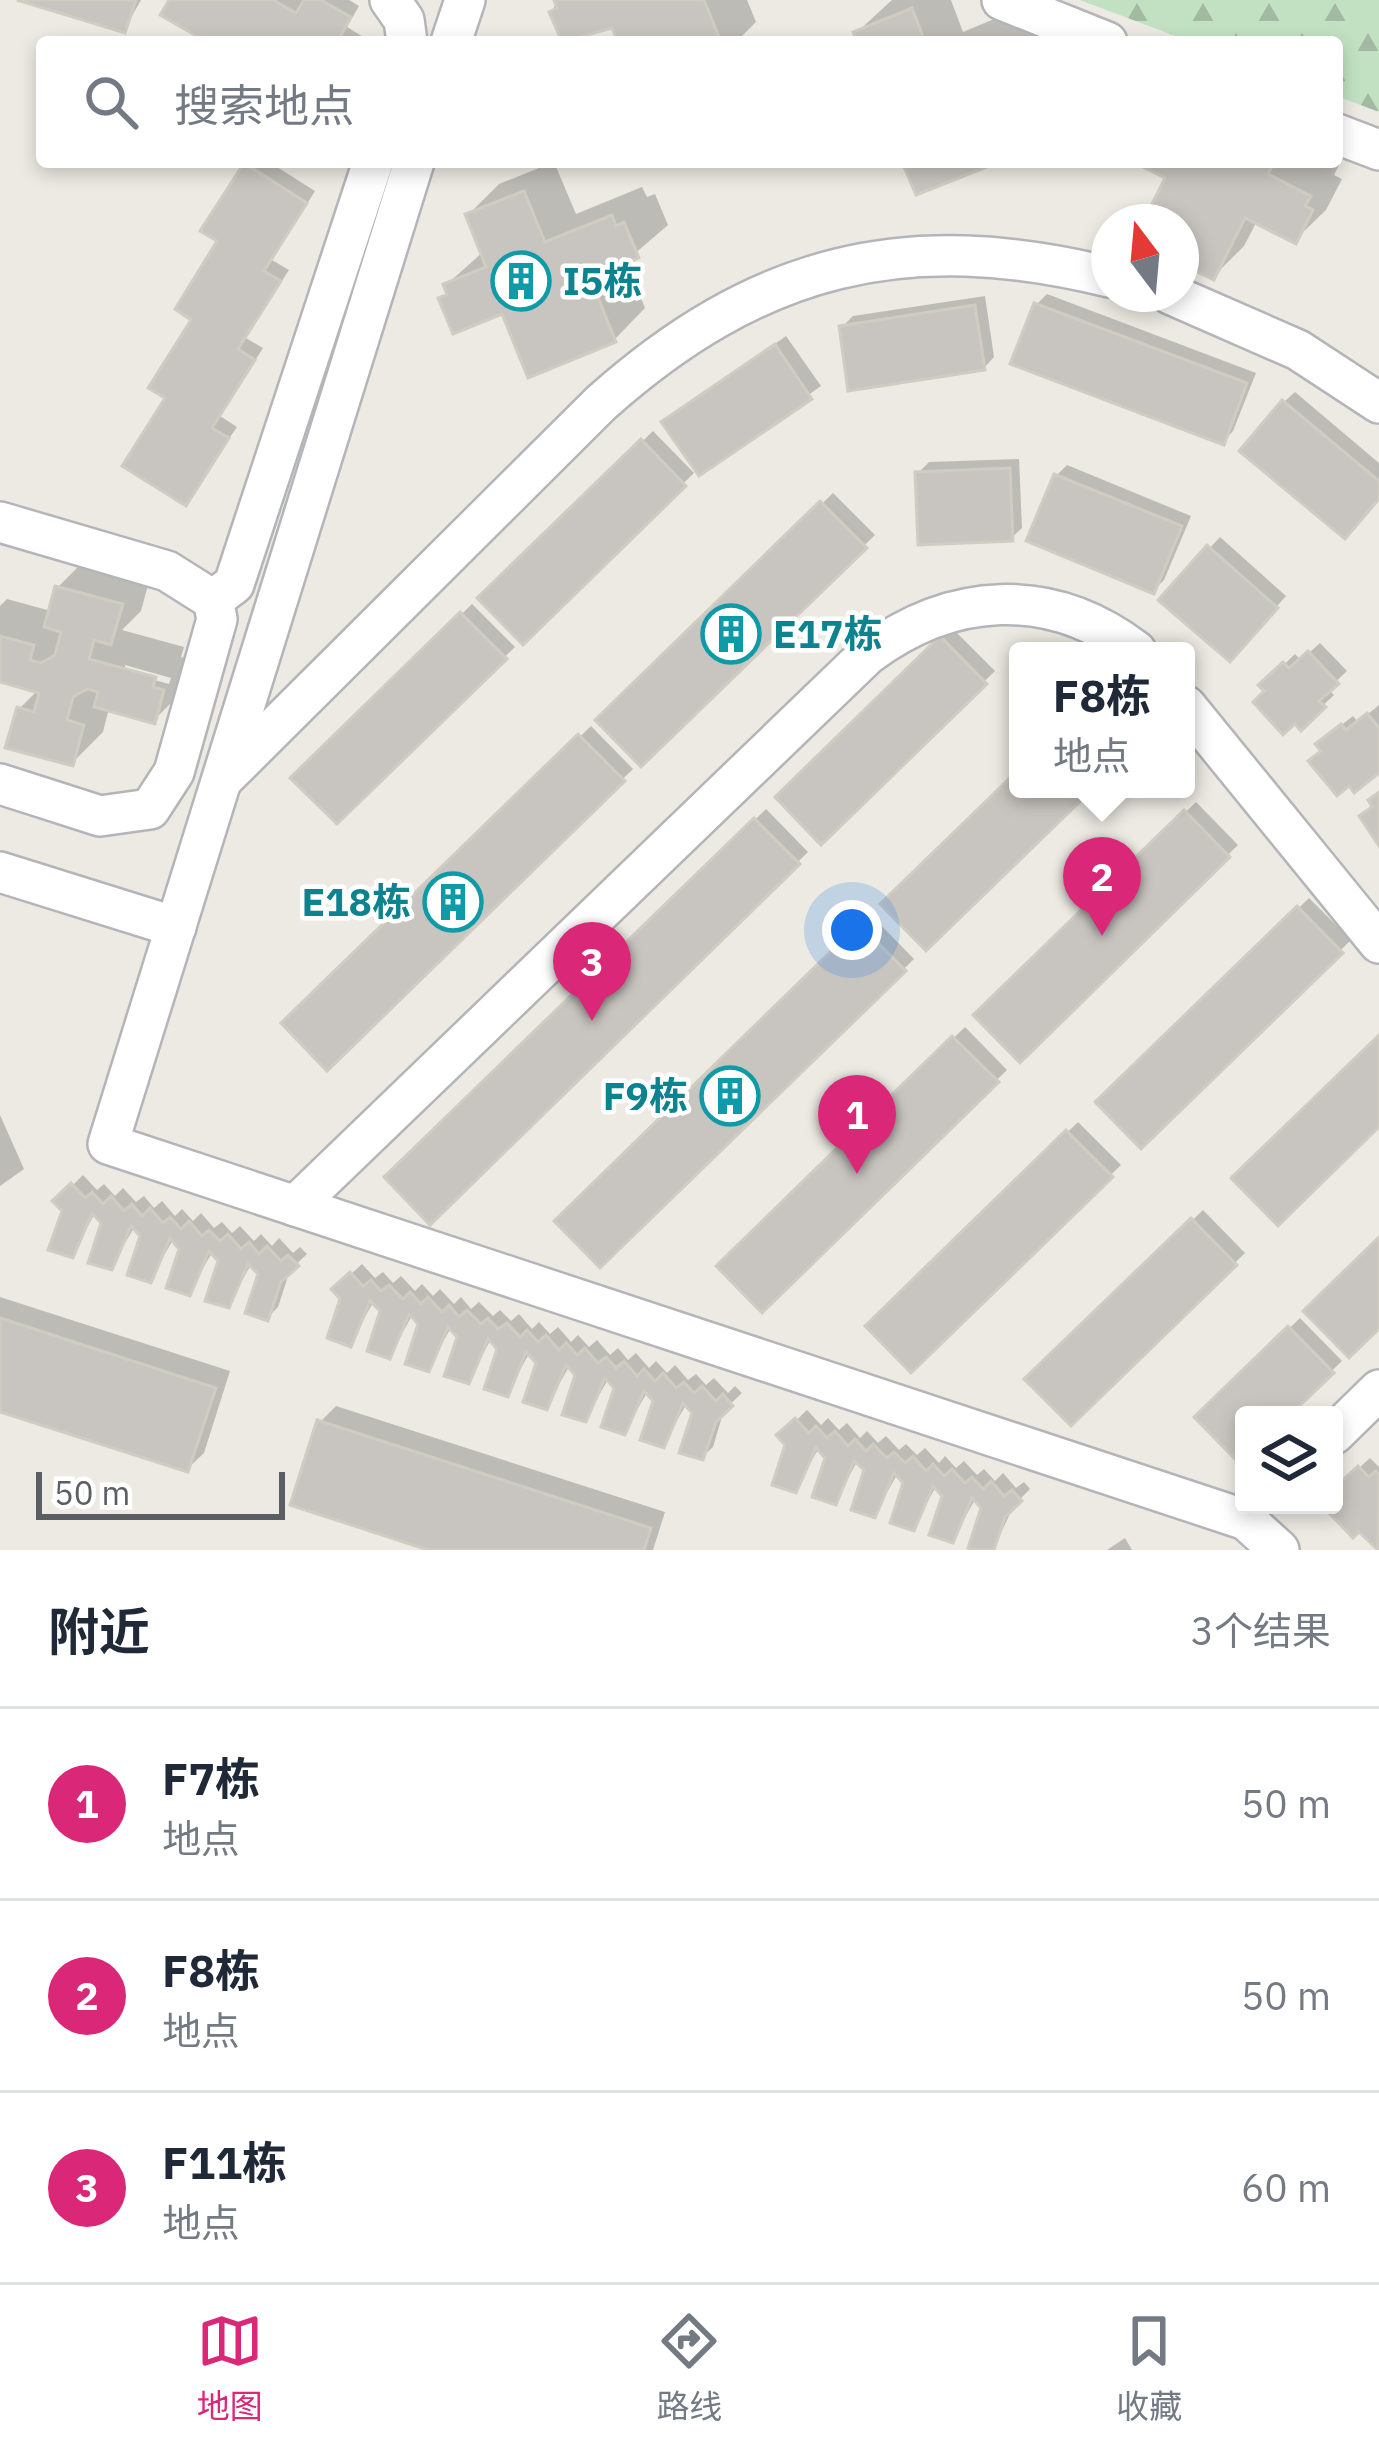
<!DOCTYPE html>
<html lang="zh">
<head>
<meta charset="utf-8">
<style>
  body { margin:0; font-family:"IBM Plex Sans","Noto Sans SC",sans-serif; background:#f2f2f3; color:#1f2937 }
  .controls { position:absolute; right:36px; bottom:36px; display:grid; overflow:hidden; border-radius:12px; box-shadow:0 6px 18px #0003 }
  .controls button { width:108px; height:108px; display:grid; place-items:center; padding:0; border:0; border-bottom:3px solid #e0e1e3; background:#fff; color:#1f2937; font:60px sans-serif }
  .compass { position:absolute; left:1091px; top:204px; width:108px; height:108px; border-radius:50%; background:#fff; box-shadow:0 6px 18px #0003; rotate:344deg }
  .scale { position:absolute; left:36px; bottom:30px; width:249px; box-sizing:border-box; padding-left:12px; border:6px solid #5b5e62; border-top:0; font-size:33px; line-height:42px; white-space:nowrap; color:#5b5e62; -webkit-text-stroke:9px #fff; paint-order:stroke }
  .you { position:absolute; left:852px; top:930px; width:42px; height:42px; margin:-30px; border:9px solid #fff; border-radius:50%; background:#1a73e8; box-shadow:0 0 0 18px #1a73e833 }
  .badge { display:grid; place-items:center; width:78px; height:78px; border-radius:50%; background:#db2777; color:#fff; font-size:39px; font-weight:700 }
  .pin { position:absolute; translate:-50% -99px; filter:drop-shadow(0 3px 6px #0008) }
  .pin::after { content:''; position:absolute; top:63px; width:42px; height:36px; background:inherit; clip-path:polygon(0 0,100% 0,50% 100%) }
  .popup { position:absolute; left:1009px; top:642px; width:186px; height:156px; box-sizing:border-box; display:grid; place-content:center; border-radius:12px; background:#fff; filter:drop-shadow(0 3px 9px #0005); font-size:39px; white-space:nowrap; color:#747a83 }
  .popup b { font-size:45px; color:#1f2937 }
  .popup::after { content:''; position:absolute; left:50%; top:100%; margin-left:-24px; border:24px solid transparent; border-top-color:#fff }
  .list { margin:0; padding:0; list-style:none }
  h2 { display:flex; justify-content:space-between; align-items:center; height:156px; margin:0; padding:0 48px; font-size:51px }
  h2 small { font-size:39px; font-weight:400; color:#747a83 }
  .list li { display:grid; grid-template-columns:78px 1fr auto; gap:36px; align-items:center; box-sizing:border-box; height:192px; padding:0 48px; border-top:3px solid #e0e1e3 }
  .list b { display:block; font-size:45px; white-space:nowrap }
  .list p { margin:0; font-size:39px; white-space:nowrap; color:#747a83 }
  .list em { font-size:39px; font-style:normal; color:#747a83 }
  .icon { flex:none; width:66px; height:66px; fill:none; stroke:currentColor; stroke-width:2; stroke-linecap:round; stroke-linejoin:round }
  .map { position:relative; flex:none; width:1379px; height:1550px; overflow:hidden }
  .search { position:absolute; background:#fff; box-shadow:0 6px 18px #0003; left:36px; right:36px; top:36px; height:132px; display:flex; align-items:center; gap:30px; box-sizing:border-box; padding:0 42px; border-radius:12px; color:#747a83; font-size:45px }
  .sheet { height:732px; background:#fff }
  nav { display:flex; justify-content:space-around; align-items:center; box-sizing:border-box; height:168px; border-top:3px solid #e0e1e3; background:#fff; font-size:33px; color:#747a83 }
  nav a { display:grid; justify-items:center; gap:6px }
  nav .on { color:#db2777 }
  .map>svg:first-child { display:block }
</style>
</head>
<body>
<div class="map">
<svg width="1379" height="1550" viewBox="0 0 1379 1550">
  <defs>
    <pattern id="forest-firs" width="22" height="20" patternUnits="userSpaceOnUse" patternTransform="scale(3)"><rect width="22" height="20" fill="#c2e1c2"/><path d="M5 1l3.5 6h-7zM16 11l3.5 6h-7z" fill="#a1baa1"/></pattern>
  </defs>
  <rect width="100%" height="100%" fill="#eceae3"/>
  <!-- forest -->
  <path fill="url(#forest-firs)" d="M 1080,0 L 1379,0 L 1379,112 L 1337,96 L 1337,42 L 1191,42 Z"/>
  <!-- shadow -->
  <g fill="#0003" fill-rule="evenodd">
    <path d="M 27,0 L 141,0 L 124,30 Z"/>
    <path d="M 173,0 L 349,0 L 359,6 L 347,27 L 365,38 L 213,42 Z"/>
    <path d="M 557,0 L 747,0 L 756,22 L 736,42 L 622,42 L 614,24 L 565,42 L 552,12 Z"/>
    <path d="M 892,0 L 951,0 L 963,32 L 1030,4 L 1056,42 L 860,42 L 856,33 Z"/>
    <path d="M 248,162 L 269,162 L 315,191 L 272,260 L 289,270 L 246,338 L 263,348 L 220,416 L 237,427 L 185,502 L 169,397 Z"/>
    <path d="M 554,162 L 576,214 L 642,187 L 647,197 L 655,194 L 668,225 L 626,261 L 645,308 L 615,339 L 442,299 L 449,292 L 446,285 L 483,252 L 468,215 L 499,184 Z"/>
    <path d="M 1140,162 L 1334,162 L 1339,165 L 1334,175 L 1342,179 L 1326,210 L 1295,240 L 1257,221 L 1244,246 L 1213,277 L 1181,260 L 1181,222 L 1146,222 L 1169,177 Z"/>
    <path d="M 1047,294 L 1256,373 L 1233,431 L 1223,442 L 1037,304 Z"/>
    <path d="M 985,296 L 994,357 L 984,368 L 842,327 L 853,316 Z"/>
    <path d="M 786,336 L 821,386 L 699,472 L 664,422 Z"/>
    <path d="M 1295,392 L 1379,463 L 1379,496 L 1284,402 Z"/>
    <path d="M 653,431 L 694,473 L 523,641 L 481,598 Z"/>
    <path d="M 1019,459 L 1022,528 L 1011,538 L 918,473 L 929,462 Z"/>
    <path d="M 1067,465 L 1191,516 L 1164,580 L 1154,590 L 1057,475 Z"/>
    <path d="M 833,493 L 875,535 L 641,763 L 599,720 Z"/>
    <path d="M 1220,537 L 1286,596 L 1240,648 L 1162,600 Z"/>
    <path d="M 88,557 L 151,574 L 141,611 L 122,630 L 184,647 L 181,657 L 193,660 L 184,690 L 154,720 L 109,708 L 103,732 L 72,763 L 19,709 L 39,689 L 0,679 L 0,606 L 7,599 L 51,611 L 57,588 ZM 125,665 L 171,678 L 169,684 L 125,672 Z"/>
    <path d="M 472,604 L 515,647 L 337,820 L 295,778 Z"/>
    <path d="M 952,628 L 995,671 L 821,841 L 779,797 Z"/>
    <path d="M 1320,643 L 1347,671 L 1328,689 L 1334,695 L 1301,726 L 1263,685 L 1295,654 L 1301,660 Z"/>
    <path d="M 1379,705 L 1379,769 L 1323,750 L 1330,734 L 1353,716 L 1358,722 Z"/>
    <path d="M 591,726 L 633,769 L 327,1066 L 285,1023 Z"/>
    <path d="M 1196,802 L 1238,845 L 1020,1058 L 977,1015 Z"/>
    <path d="M 766,809 L 808,852 L 430,1221 L 388,1177 Z"/>
    <path d="M 1309,898 L 1351,940 L 1141,1145 L 1099,1102 Z"/>
    <path d="M 872,916 L 914,959 L 600,1264 L 558,1221 Z"/>
    <path d="M 965,1027 L 1007,1070 L 762,1309 L 720,1266 Z"/>
    <path d="M 0,1115 L 24,1169 L 0,1186 Z"/>
    <path d="M 1078,1122 L 1121,1165 L 911,1368 L 869,1326 Z"/>
    <path d="M 83,1175 L 97,1190 L 104,1184 L 115,1196 L 123,1188 L 136,1202 L 144,1196 L 154,1208 L 162,1201 L 175,1216 L 182,1209 L 193,1221 L 201,1213 L 214,1228 L 222,1222 L 232,1233 L 240,1226 L 254,1241 L 261,1234 L 272,1246 L 279,1238 L 293,1253 L 300,1247 L 307,1254 L 290,1270 L 278,1307 L 267,1318 L 261,1273 L 252,1263 L 228,1305 L 221,1260 L 213,1251 L 189,1292 L 183,1248 L 174,1238 L 150,1280 L 143,1235 L 135,1226 L 111,1267 L 104,1222 L 95,1213 L 72,1255 L 65,1210 L 57,1201 Z"/>
    <path d="M 1203,1210 L 1245,1253 L 1071,1422 L 1029,1379 Z"/>
    <path d="M 362,1264 L 375,1278 L 383,1272 L 393,1283 L 401,1276 L 415,1291 L 422,1284 L 433,1296 L 440,1289 L 454,1304 L 461,1297 L 471,1309 L 479,1302 L 493,1316 L 500,1310 L 511,1321 L 519,1314 L 532,1329 L 539,1322 L 550,1334 L 558,1327 L 571,1342 L 578,1335 L 589,1347 L 597,1340 L 610,1355 L 618,1348 L 628,1360 L 636,1353 L 649,1368 L 656,1361 L 667,1373 L 675,1365 L 688,1380 L 696,1374 L 706,1385 L 714,1378 L 728,1393 L 735,1386 L 742,1393 L 724,1410 L 713,1447 L 702,1457 L 695,1412 L 687,1403 L 663,1445 L 657,1400 L 648,1391 L 624,1432 L 617,1387 L 609,1378 L 585,1419 L 578,1374 L 570,1365 L 546,1407 L 539,1362 L 530,1352 L 507,1393 L 500,1349 L 491,1339 L 468,1381 L 461,1336 L 452,1326 L 428,1368 L 422,1324 L 413,1314 L 390,1355 L 383,1311 L 374,1301 L 350,1343 L 343,1299 L 335,1289 Z"/>
    <path d="M 0,1297 L 230,1371 L 204,1453 L 187,1469 L 0,1409 Z"/>
    <path d="M 1300,1318 L 1342,1361 L 1286,1415 L 1244,1415 L 1240,1460 L 1198,1417 Z"/>
    <path d="M 336,1406 L 665,1512 L 653,1550 L 438,1550 L 320,1422 Z"/>
    <path d="M 807,1410 L 821,1425 L 828,1418 L 839,1430 L 847,1423 L 860,1438 L 867,1431 L 878,1443 L 886,1436 L 899,1450 L 906,1444 L 917,1455 L 925,1448 L 939,1463 L 945,1456 L 956,1468 L 964,1461 L 977,1475 L 984,1469 L 995,1481 L 1003,1473 L 1016,1488 L 1024,1482 L 1030,1489 L 1014,1505 L 993,1550 L 984,1550 L 985,1508 L 976,1498 L 952,1540 L 946,1495 L 937,1485 L 913,1527 L 906,1483 L 898,1473 L 874,1515 L 867,1470 L 858,1460 L 835,1502 L 828,1457 L 819,1448 L 795,1489 L 789,1445 L 780,1436 Z"/>
    <path d="M 1370,1458 L 1379,1467 L 1377,1547 L 1334,1501 L 1334,1491 Z"/>
    <path d="M 1125,1538 L 1132,1550 L 1107,1550 Z"/>
  </g>
  <!-- building -->
  <g fill="#c8c5c0" stroke="#d0ccc2" stroke-width="3">
    <path d="M 17,0 L 136,0 L 125,33 Z"/>
    <path d="M 169,0 L 273,0 L 296,13 L 304,0 L 321,0 L 351,17 L 339,39 L 345,42 L 207,42 L 160,15 Z"/>
    <path d="M 554,0 L 704,0 L 721,42 L 618,42 L 612,28 L 562,42 L 549,12 L 557,8 Z"/>
    <path d="M 912,8 L 925,42 L 857,42 L 853,32 Z"/>
    <path d="M 902,162 L 999,162 L 916,195 Z"/>
    <path d="M 1133,162 L 1274,162 L 1268,174 L 1311,196 L 1305,206 L 1313,210 L 1296,244 L 1245,218 L 1214,280 L 1181,264 L 1181,222 L 1143,222 L 1165,178 Z"/>
    <path d="M 244,163 L 307,203 L 264,271 L 281,281 L 238,349 L 255,360 L 212,428 L 229,438 L 186,506 L 122,466 L 165,398 L 148,388 L 191,320 L 175,309 L 217,241 L 200,231 Z"/>
    <path d="M 524,191 L 545,242 L 612,215 L 616,226 L 624,222 L 639,258 L 590,278 L 616,342 L 528,378 L 502,314 L 453,334 L 438,298 L 447,295 L 443,284 L 486,267 L 465,214 Z"/>
    <path d="M 1034,303 L 1247,383 L 1224,445 L 1010,364 Z"/>
    <path d="M 975,305 L 985,370 L 848,391 L 839,326 Z"/>
    <path d="M 775,344 L 812,399 L 699,476 L 661,422 Z"/>
    <path d="M 1282,400 L 1379,481 L 1379,499 L 1345,539 L 1239,451 Z"/>
    <path d="M 641,439 L 686,486 L 523,645 L 477,598 Z"/>
    <path d="M 1010,468 L 1013,541 L 918,545 L 915,472 Z"/>
    <path d="M 1054,474 L 1182,526 L 1154,594 L 1026,541 Z"/>
    <path d="M 820,501 L 867,548 L 641,767 L 595,720 Z"/>
    <path d="M 1207,545 L 1278,608 L 1230,662 L 1158,600 Z"/>
    <path d="M 55,586 L 123,604 L 111,645 L 94,640 L 89,659 L 156,677 L 153,687 L 164,690 L 155,724 L 94,707 L 98,692 L 87,689 L 73,697 L 67,720 L 84,725 L 73,766 L 5,748 L 17,707 L 34,712 L 39,693 L 0,682 L 0,636 L 34,645 L 30,660 L 41,663 L 55,655 L 61,632 L 44,627 Z"/>
    <path d="M 460,612 L 507,659 L 337,824 L 290,778 Z"/>
    <path d="M 940,636 L 987,684 L 821,845 L 775,797 Z"/>
    <path d="M 1308,651 L 1339,684 L 1319,701 L 1326,707 L 1301,731 L 1295,724 L 1283,735 L 1253,702 L 1264,691 L 1258,685 L 1283,662 L 1289,668 Z"/>
    <path d="M 1367,713 L 1379,728 L 1379,773 L 1354,793 L 1349,786 L 1337,796 L 1308,761 L 1321,751 L 1315,744 L 1341,724 L 1346,730 Z"/>
    <path d="M 578,734 L 625,781 L 327,1071 L 281,1023 Z"/>
    <path d="M 1018,770 L 1018,789 L 1093,789 L 926,951 L 880,904 Z"/>
    <path d="M 1379,792 L 1379,846 L 1359,816 L 1372,807 L 1368,800 Z"/>
    <path d="M 1184,810 L 1230,857 L 1020,1063 L 973,1015 Z"/>
    <path d="M 754,818 L 800,864 L 430,1225 L 384,1177 Z"/>
    <path d="M 1297,906 L 1343,953 L 1141,1149 L 1095,1102 Z"/>
    <path d="M 859,924 L 906,971 L 600,1268 L 554,1221 Z"/>
    <path d="M 1379,1035 L 1379,1127 L 1278,1226 L 1231,1178 Z"/>
    <path d="M 952,1036 L 999,1082 L 762,1313 L 716,1266 Z"/>
    <path d="M 1066,1130 L 1113,1177 L 911,1373 L 865,1326 Z"/>
    <path d="M 71,1183 L 85,1198 L 92,1192 L 103,1204 L 111,1196 L 124,1211 L 132,1204 L 142,1216 L 150,1208 L 163,1223 L 170,1217 L 181,1229 L 189,1221 L 202,1236 L 209,1230 L 220,1241 L 228,1234 L 241,1249 L 249,1242 L 259,1254 L 267,1246 L 281,1261 L 288,1255 L 299,1266 L 281,1282 L 268,1321 L 245,1313 L 258,1274 L 248,1264 L 229,1308 L 205,1301 L 218,1261 L 209,1251 L 190,1296 L 166,1288 L 179,1249 L 170,1238 L 151,1283 L 127,1275 L 140,1236 L 131,1226 L 112,1270 L 88,1263 L 101,1223 L 92,1213 L 73,1258 L 48,1250 L 62,1211 L 52,1201 Z"/>
    <path d="M 1191,1218 L 1237,1265 L 1071,1426 L 1024,1379 Z"/>
    <path d="M 1379,1237 L 1379,1329 L 1349,1358 L 1303,1311 Z"/>
    <path d="M 350,1272 L 363,1286 L 371,1280 L 381,1291 L 389,1285 L 403,1299 L 410,1292 L 421,1304 L 428,1297 L 442,1312 L 449,1305 L 459,1317 L 467,1310 L 481,1324 L 488,1318 L 498,1329 L 507,1323 L 520,1337 L 527,1330 L 538,1342 L 546,1335 L 559,1350 L 566,1343 L 577,1355 L 585,1348 L 598,1363 L 606,1357 L 616,1368 L 624,1361 L 637,1376 L 644,1369 L 655,1381 L 663,1373 L 676,1388 L 684,1382 L 694,1393 L 702,1386 L 716,1401 L 723,1394 L 733,1406 L 716,1422 L 703,1460 L 679,1453 L 692,1413 L 683,1403 L 664,1448 L 640,1440 L 653,1401 L 644,1391 L 625,1435 L 601,1427 L 614,1388 L 605,1378 L 586,1422 L 562,1415 L 575,1375 L 566,1365 L 547,1410 L 523,1402 L 536,1363 L 526,1352 L 508,1397 L 484,1389 L 497,1349 L 488,1339 L 469,1384 L 444,1376 L 457,1337 L 448,1327 L 429,1372 L 405,1364 L 418,1324 L 409,1314 L 390,1359 L 367,1351 L 380,1311 L 370,1301 L 351,1347 L 327,1338 L 340,1299 L 331,1289 Z"/>
    <path d="M 0,1318 L 216,1388 L 188,1472 L 0,1412 Z"/>
    <path d="M 1288,1326 L 1334,1373 L 1290,1415 L 1244,1415 L 1240,1464 L 1194,1417 Z"/>
    <path d="M 795,1418 L 809,1433 L 816,1426 L 827,1438 L 835,1431 L 848,1446 L 855,1439 L 866,1451 L 873,1444 L 887,1458 L 894,1452 L 905,1463 L 913,1456 L 926,1471 L 933,1464 L 944,1476 L 952,1469 L 965,1483 L 972,1477 L 983,1489 L 991,1481 L 1004,1496 L 1012,1490 L 1022,1501 L 1005,1517 L 994,1550 L 974,1550 L 968,1548 L 981,1508 L 972,1498 L 953,1543 L 929,1535 L 942,1496 L 933,1486 L 914,1531 L 890,1523 L 903,1483 L 894,1473 L 875,1518 L 851,1510 L 864,1470 L 854,1461 L 836,1505 L 812,1497 L 825,1458 L 816,1448 L 796,1493 L 772,1485 L 785,1445 L 776,1435 Z"/>
    <path d="M 317,1420 L 651,1528 L 644,1550 L 428,1550 L 290,1505 Z"/>
    <path d="M 1358,1466 L 1369,1477 L 1376,1471 L 1379,1475 L 1378,1550 L 1359,1532 L 1353,1538 L 1330,1514 L 1336,1508 L 1334,1488 Z"/>
  </g>
  <g fill="none" stroke-linecap="round" stroke-linejoin="round">
    <defs>
      <g id="minor">
        <path d="M 390,0 L 404,20 L 407,42"/>
        <path d="M 1002,0 L 1107,42"/>
        <path d="M 451,42 L 465,0"/>
        <path d="M 1337,134 L 1379,150"/>
        <path d="M 414,162 L 108,1144 L 1246,1520 L 1279,1550"/>
        <path d="M 1170,294 L 1298,350 L 1379,403"/>
        <path d="M 0,522 L 167,571 L 213,600 L 217,619 L 174,772 L 150,809 L 100,816 L 0,784"/>
        <path d="M 213,600 L 234,584 L 373,162"/>
        <path d="M 1186,706 L 1379,943"/>
        <path d="M 225,777 L 601,403 C 757,264 905,227 1109,277"/>
        <path d="M 0,872 L 176,927"/>
        <path d="M 295,1206 L 867,655 C 951,592 1050,585 1136,651"/>
        <path d="M 1334,1434 L 1379,1390"/>
      </g>
    </defs>
    <!-- minor casing -->
    <use href="#minor" stroke="#b4b5b9" stroke-width="44"/>
    <!-- minor -->
    <use href="#minor" stroke="#fff" stroke-width="39"/>
  </g>
  <!-- icons -->
  <defs>
    <symbol id="building-ring" viewBox="-11 -11 22 22"><circle r="9.5" fill="#fff" stroke="#0f9aa8" stroke-width="1.5"/><path d="M-4-6H4V6H1V3H-1V6H-4ZM-2.5-4.3h1.7v1.8h-1.7ZM.8-4.3h1.7v1.8H.8ZM-2.5-1h1.7V.8h-1.7ZM.8-1h1.7V.8H.8Z" fill="#0f9aa8"/></symbol>
  </defs>
  <g fill-rule="evenodd">
    <use href="#building-ring" x="488" y="248" width="66" height="66"/>
    <use href="#building-ring" x="698" y="601" width="66" height="66"/>
    <use href="#building-ring" x="420" y="869" width="66" height="66"/>
    <use href="#building-ring" x="697" y="1063" width="66" height="66"/>
  </g>
  <g text-anchor="middle" stroke-width="9" stroke-linejoin="round" paint-order="stroke">
    <!-- culture labels -->
    <g font-size="39" font-weight="bold" fill="#0d838f" stroke="#fff" text-anchor="start">
      <text x="563" y="295">I5栋</text>
      <text x="773" y="648">E17栋</text>
      <text x="411" y="916" text-anchor="end">E18栋</text>
      <text x="688" y="1110" text-anchor="end">F9栋</text>
    </g>
  </g>
</svg>
<div class="controls">
<button><svg class="icon" aria-label="layers" viewBox="0 0 24 24"><path d="M12 4l9 5-9 5-9-5zM3 14l9 5 9-5"/></svg></button>
</div>
<svg class="compass" viewBox="-18 -18 36 36"><path d="M0-13l5 13h-10z" fill="#e53935"/><path d="M0 13l5-13h-10z" fill="#747a83"/></svg>
<div class="scale">50 m</div>
<div class="you"></div>
<div class="pin badge" style="left:857px;top:1174px">1</div>
<div class="pin badge" style="left:1102px;top:936px">2</div>
<div class="popup"><b>F8栋</b>地点</div>
<div class="pin badge" style="left:592px;top:1021px">3</div>
<div class="search"><svg class="icon" aria-label="search" viewBox="0 0 24 24"><circle cx="10" cy="10" r="6"/><path d="M15 15l6 6"/></svg>搜索地点</div>
</div>
<section class="sheet">
<h2>附近<small>3个结果</small></h2>
<ul class="list">
<li><span class="badge">1</span><div><b>F7栋</b><p>地点</p></div><em>50 m</em></li>
<li><span class="badge">2</span><div><b>F8栋</b><p>地点</p></div><em>50 m</em></li>
<li><span class="badge">3</span><div><b>F11栋</b><p>地点</p></div><em>60 m</em></li>
</ul>
</section>
<nav>
<a class="on"><svg class="icon" aria-label="map" viewBox="0 0 24 24"><path d="M3 6l6-2 6 2 6-2v14l-6 2-6-2-6 2zM9 4v14M15 6v14"/></svg>地图</a>
<a><svg class="icon" aria-label="directions" viewBox="0 0 24 24"><path d="M12 3l9 9-9 9-9-9zM9 14v-3h6M13 9l2 2-2 2"/></svg>路线</a>
<a><svg class="icon" aria-label="saved" viewBox="0 0 24 24"><path d="M7 4h10v16l-5-4-5 4z"/></svg>收藏</a>
</nav>
</body>
</html>
